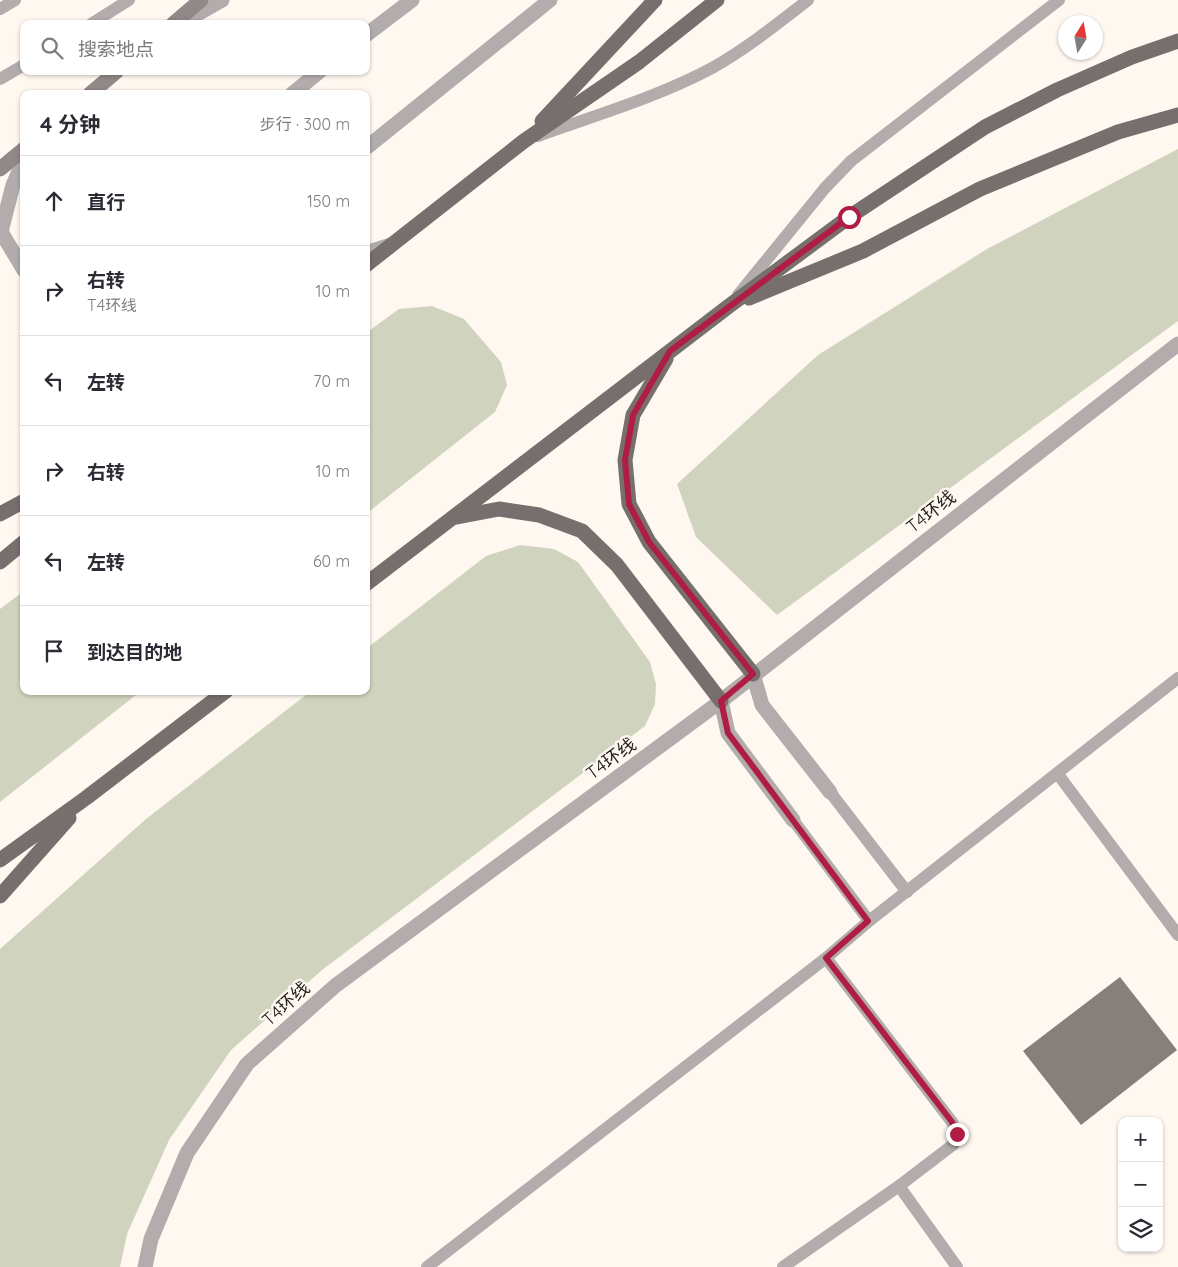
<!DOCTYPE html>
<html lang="zh">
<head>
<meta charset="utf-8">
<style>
  body { margin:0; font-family:Quicksand,"Noto Sans SC",sans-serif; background:#f2f2f3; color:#2b2b33 }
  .controls { position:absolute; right:15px; bottom:15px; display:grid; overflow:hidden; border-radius:10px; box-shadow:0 1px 4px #0004 }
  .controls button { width:45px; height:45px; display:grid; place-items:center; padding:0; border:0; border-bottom:1px solid #e1e1e2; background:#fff; color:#2b2b33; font:25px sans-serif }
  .compass { position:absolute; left:1058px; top:15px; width:45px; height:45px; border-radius:50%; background:#fff; box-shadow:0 1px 4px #0004; rotate:11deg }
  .stop { position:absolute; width:15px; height:15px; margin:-11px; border:4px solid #b01d44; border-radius:50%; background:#fff }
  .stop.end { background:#b01d44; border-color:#fff; box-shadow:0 1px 5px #0008 }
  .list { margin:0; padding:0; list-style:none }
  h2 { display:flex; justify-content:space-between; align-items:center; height:65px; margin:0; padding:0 20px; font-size:21px }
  h2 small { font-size:16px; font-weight:400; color:#7c7c81 }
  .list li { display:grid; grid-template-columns:32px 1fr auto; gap:15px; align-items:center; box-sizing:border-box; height:90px; padding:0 20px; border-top:1px solid #e1e1e2 }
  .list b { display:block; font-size:19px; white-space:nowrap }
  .list p { margin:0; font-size:16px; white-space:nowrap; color:#7c7c81 }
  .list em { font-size:16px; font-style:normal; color:#7c7c81 }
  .icon { flex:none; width:28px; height:28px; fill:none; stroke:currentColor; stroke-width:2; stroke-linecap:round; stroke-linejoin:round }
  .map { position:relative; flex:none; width:1178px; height:1267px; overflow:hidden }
  .search { position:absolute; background:#fff; box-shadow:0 1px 4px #0004; left:20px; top:20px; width:350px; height:55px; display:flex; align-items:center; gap:12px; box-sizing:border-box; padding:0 18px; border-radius:10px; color:#7c7c81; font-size:19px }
  .panel { position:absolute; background:#fff; box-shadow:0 1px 4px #0004; left:20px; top:90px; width:350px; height:605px; border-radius:10px }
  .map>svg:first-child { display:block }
</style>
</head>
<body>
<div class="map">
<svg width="1178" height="1267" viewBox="0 0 1178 1267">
  <rect width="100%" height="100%" fill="#fef8f0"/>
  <!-- green -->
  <g fill="#d0d3bd">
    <path d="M 1178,149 L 1178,321 L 777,615 L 696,537 L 677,484 L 818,355 L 987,249 Z"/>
    <path d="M 432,306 L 464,319 L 501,362 L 507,385 L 495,412 L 366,514 L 366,333 L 399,309 Z"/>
    <path d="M 520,545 L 554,549 L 578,562 L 650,662 L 656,684 L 655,704 L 645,726 L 322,970 L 231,1050 L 169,1140 L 127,1234 L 120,1267 L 0,1267 L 0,949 L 146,819 L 311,691 L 366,691 L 366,649 L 486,556 Z"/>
    <path d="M 24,591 L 24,691 L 141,691 L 0,802 L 0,609 Z"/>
  </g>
  <!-- building -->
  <path fill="#858079" d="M 1120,977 L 1177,1050 L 1081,1125 L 1023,1051 Z"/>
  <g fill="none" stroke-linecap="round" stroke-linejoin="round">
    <!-- service -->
    <g stroke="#b2adac" stroke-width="12">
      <path d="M 0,9 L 15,0"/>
      <path d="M 91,24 L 129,0"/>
      <path d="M 0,79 L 24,65"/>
      <path d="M 538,136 C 596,115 658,97 712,68 C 746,49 777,24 808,0"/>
      <path d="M 738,295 L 825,188 L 851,161 L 1059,0"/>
      <path d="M 1057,773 L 1178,935"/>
      <path d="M 830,792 L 907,892"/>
      <path d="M 793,820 L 869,921"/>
      <path d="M 899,1186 L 957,1267"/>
      <path d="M 427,1267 L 826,958 L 869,921 L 1178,678"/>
      <path d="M 783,1267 L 899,1186 L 954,1144 L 957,1134 L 952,1122 L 826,958"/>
    </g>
    <!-- minor -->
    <g stroke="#b2adac" stroke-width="15">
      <path d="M 180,24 L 222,0"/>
      <path d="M 366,35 L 412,0"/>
      <path d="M 292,94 L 320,71"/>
      <path d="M 366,148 L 550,0"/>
      <path d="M 24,160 L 13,185 L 1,232 L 24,270"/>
      <path d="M 366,253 L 391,245"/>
      <path d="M 753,674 L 762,705 L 830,792"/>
      <path d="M 721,701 L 728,733 L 793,820"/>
      <path d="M 145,1267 L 151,1239 L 187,1153 L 247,1064 L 335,986 L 721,701 L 1178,344"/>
    </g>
    <!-- secondary -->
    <g stroke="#908988" stroke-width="15">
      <path d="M 173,24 L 201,0"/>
      <path d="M 90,94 L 117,71"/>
      <path d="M 0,169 L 24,149"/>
    </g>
    <!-- primary -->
    <g stroke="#776f6e" stroke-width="15">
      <path d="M 542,121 L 655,0"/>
      <path d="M 366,265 L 524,141 L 639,62 L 717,0"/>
      <path d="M 749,298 L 863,251 L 980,189 L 1118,132 L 1178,115"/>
      <path d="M 666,359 L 633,415 L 625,460 L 629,504 L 649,542 L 753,674"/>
      <path d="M 0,514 L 24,501"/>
      <path d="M 457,517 L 499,509 L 539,515 L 582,531 L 617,565 L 721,701"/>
      <path d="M 0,562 L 24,542"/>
      <path d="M 366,584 L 729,306 L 849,217 L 985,127 L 1057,90 L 1132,57 L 1178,41"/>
      <path d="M 0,860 L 86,798 L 226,691"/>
      <path d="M 0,896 L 69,818"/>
    </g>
  </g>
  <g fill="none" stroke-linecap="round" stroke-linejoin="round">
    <!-- route -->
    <path stroke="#b01d44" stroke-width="6" d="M 849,217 L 670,351 L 633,415 L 625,460 L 629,504 L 649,542 L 753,674 L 721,701 L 728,733 L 868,921 L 826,958 L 952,1122 L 957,1134"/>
  </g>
  <g text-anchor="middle" stroke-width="5" stroke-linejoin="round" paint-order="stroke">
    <!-- street labels -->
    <g font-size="18" fill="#262421" stroke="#fef8f0">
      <text transform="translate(931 512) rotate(-38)" y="6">T4环线</text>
      <text transform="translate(611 759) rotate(-36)" y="6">T4环线</text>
      <text transform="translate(286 1004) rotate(-42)" y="6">T4环线</text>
    </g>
  </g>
</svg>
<div class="controls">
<button>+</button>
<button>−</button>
<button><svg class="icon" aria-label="layers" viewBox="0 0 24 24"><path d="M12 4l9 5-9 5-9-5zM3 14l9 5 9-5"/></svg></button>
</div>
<svg class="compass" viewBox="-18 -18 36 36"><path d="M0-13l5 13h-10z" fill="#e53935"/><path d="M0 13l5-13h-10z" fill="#7c7c81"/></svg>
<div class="stop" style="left:849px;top:217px"></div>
<div class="stop end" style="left:957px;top:1134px"></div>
<div class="search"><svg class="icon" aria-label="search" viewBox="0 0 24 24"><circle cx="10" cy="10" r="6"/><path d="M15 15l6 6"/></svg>搜索地点</div>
<section class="panel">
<h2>4 分钟<small>步行 · 300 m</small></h2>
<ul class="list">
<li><svg class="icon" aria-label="ahead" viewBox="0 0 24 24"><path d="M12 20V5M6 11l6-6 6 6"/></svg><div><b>直行</b></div><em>150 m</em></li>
<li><svg class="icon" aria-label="right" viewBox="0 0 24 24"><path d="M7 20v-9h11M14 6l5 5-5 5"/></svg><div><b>右转</b><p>T4环线</p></div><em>10 m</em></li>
<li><svg class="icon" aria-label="left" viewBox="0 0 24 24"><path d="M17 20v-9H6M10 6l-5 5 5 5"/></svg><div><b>左转</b></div><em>70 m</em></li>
<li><svg class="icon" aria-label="right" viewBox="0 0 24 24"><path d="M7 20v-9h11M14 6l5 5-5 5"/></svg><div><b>右转</b></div><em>10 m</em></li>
<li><svg class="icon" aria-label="left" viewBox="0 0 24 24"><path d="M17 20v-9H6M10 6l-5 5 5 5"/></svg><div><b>左转</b></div><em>60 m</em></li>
<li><svg class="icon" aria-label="arrive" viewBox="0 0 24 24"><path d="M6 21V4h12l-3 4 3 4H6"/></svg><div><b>到达目的地</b></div></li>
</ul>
</section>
</div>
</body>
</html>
